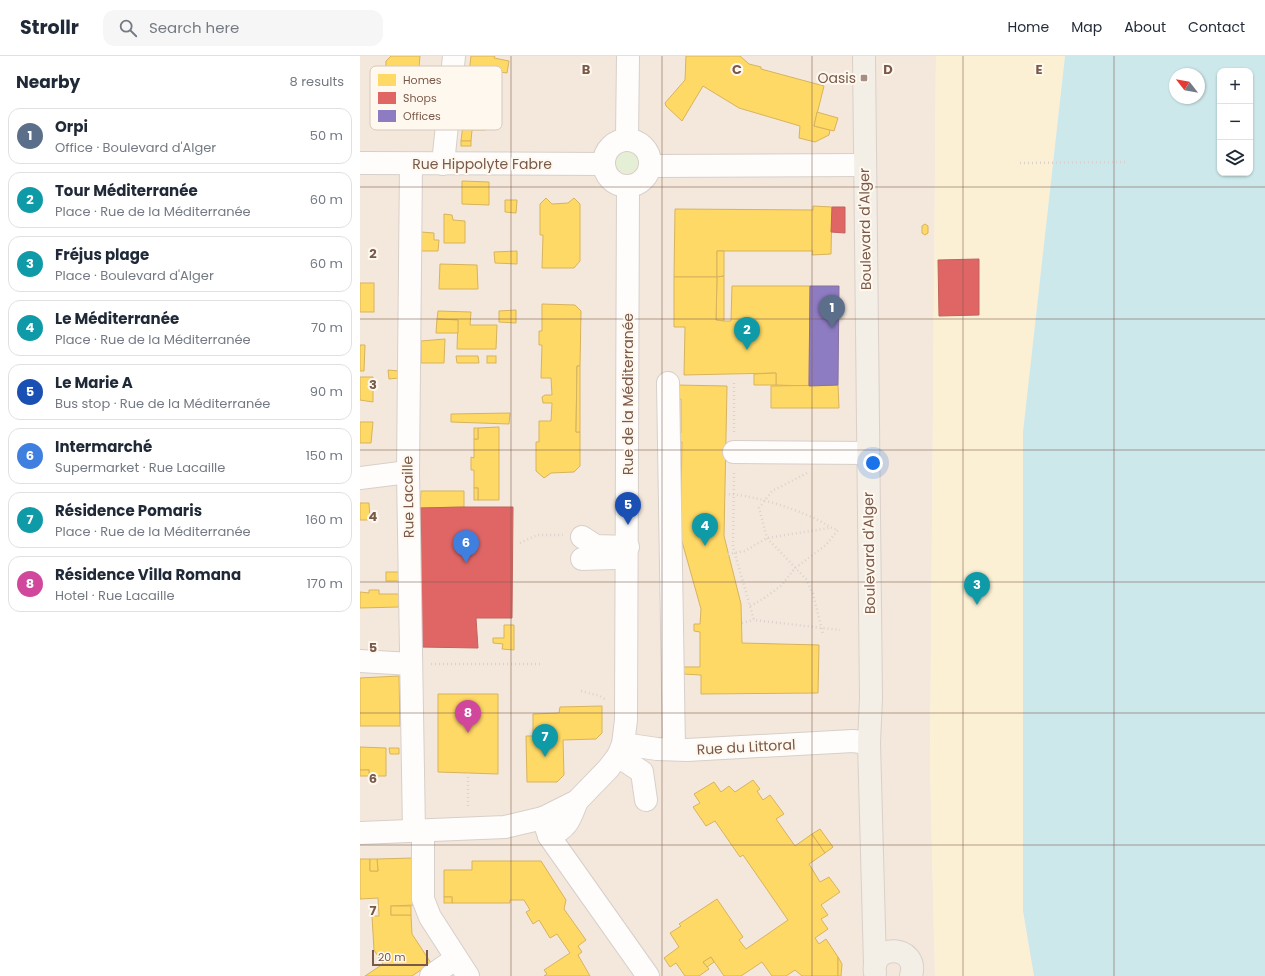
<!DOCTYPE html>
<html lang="en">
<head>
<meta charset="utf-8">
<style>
  body { margin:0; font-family:Poppins,sans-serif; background:#f6f6f7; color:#1f2937 }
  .controls { position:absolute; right:12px; top:12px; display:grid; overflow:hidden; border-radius:8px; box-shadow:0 1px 3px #0004 }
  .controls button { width:36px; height:36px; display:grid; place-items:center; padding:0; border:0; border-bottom:1px solid #e0e1e3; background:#fff; color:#1f2937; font:20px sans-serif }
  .compass { position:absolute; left:809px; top:12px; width:36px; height:36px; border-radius:50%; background:#fff; box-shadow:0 1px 3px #0004; rotate:301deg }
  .scale { position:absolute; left:12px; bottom:10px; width:56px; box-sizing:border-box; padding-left:4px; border:2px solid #795949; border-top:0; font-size:11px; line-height:14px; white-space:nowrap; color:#795949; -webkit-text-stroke:3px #fff8ef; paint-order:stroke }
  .you { position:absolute; left:513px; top:407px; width:14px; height:14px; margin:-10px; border:3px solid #fff; border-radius:50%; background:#1a73e8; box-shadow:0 0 0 6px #1a73e833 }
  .badge { display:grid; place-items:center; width:26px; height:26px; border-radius:50%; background:#111827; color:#fff; font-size:13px; font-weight:700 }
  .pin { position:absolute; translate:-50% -33px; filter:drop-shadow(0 1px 2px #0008) }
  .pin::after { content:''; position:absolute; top:21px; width:14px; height:12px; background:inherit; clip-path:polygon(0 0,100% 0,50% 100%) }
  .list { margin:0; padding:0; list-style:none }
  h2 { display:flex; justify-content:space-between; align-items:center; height:52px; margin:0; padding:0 16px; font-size:17px }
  h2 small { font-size:13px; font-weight:400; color:#747a83 }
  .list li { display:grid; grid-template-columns:26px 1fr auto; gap:12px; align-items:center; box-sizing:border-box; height:56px; margin:0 8px 8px; padding:0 8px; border:1px solid #e0e1e3; border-radius:12px }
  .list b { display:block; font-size:15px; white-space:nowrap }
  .list p { margin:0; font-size:13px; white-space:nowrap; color:#747a83 }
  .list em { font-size:13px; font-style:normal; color:#747a83 }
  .icon { flex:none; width:22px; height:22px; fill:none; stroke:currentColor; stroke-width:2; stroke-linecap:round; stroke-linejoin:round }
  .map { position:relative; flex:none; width:905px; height:920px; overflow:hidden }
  header { display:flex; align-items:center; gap:24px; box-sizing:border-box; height:56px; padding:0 20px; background:#fff; border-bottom:1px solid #e0e1e3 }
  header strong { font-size:19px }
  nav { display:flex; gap:22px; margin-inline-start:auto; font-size:14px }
  .search { width:280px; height:36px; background:#f6f6f7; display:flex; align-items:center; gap:10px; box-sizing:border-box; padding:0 14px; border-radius:12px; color:#747a83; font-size:15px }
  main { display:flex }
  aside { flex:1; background:#fff }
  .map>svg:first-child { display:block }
</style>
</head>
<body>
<header>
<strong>Strollr</strong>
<div class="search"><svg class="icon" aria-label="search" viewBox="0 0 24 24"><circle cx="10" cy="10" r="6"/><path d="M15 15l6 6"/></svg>Search here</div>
<nav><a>Home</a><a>Map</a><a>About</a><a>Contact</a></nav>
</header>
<main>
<aside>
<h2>Nearby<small>8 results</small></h2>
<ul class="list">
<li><span class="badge" style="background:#5c6f8a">1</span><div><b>Orpi</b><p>Office · Boulevard d'Alger</p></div><em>50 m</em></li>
<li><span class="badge" style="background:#0f9aa8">2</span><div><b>Tour Méditerranée</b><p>Place · Rue de la Méditerranée</p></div><em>60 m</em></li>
<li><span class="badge" style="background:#0f9aa8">3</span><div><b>Fréjus plage</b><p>Place · Boulevard d'Alger</p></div><em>60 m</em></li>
<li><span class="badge" style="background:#0f9aa8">4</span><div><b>Le Méditerranée</b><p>Place · Rue de la Méditerranée</p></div><em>70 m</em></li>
<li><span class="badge" style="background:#1a4fb4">5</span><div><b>Le Marie A</b><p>Bus stop · Rue de la Méditerranée</p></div><em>90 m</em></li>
<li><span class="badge" style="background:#3f7fe0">6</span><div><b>Intermarché</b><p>Supermarket · Rue Lacaille</p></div><em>150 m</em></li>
<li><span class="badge" style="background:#0f9aa8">7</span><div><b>Résidence Pomaris</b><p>Place · Rue de la Méditerranée</p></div><em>160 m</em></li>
<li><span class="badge" style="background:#d1479c">8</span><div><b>Résidence Villa Romana</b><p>Hotel · Rue Lacaille</p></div><em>170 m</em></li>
</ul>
</aside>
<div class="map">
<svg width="905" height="920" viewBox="0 0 905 920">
  <rect width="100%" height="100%" fill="#f8f3ec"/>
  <!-- residential -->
  <path fill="#f4e8dc" d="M 0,0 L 576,0 L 570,707 L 575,920 L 0,920 Z"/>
  <!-- green -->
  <circle fill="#e5efd6" cx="267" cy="106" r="11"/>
  <!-- sand -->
  <path fill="#fbf0d4" d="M 576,0 L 705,0 L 663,376 L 663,855 L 674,920 L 575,920 L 570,707 Z"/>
  <!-- water -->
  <path fill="#cde8ea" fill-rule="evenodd" d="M 705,0 L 905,0 L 905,920 L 674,920 L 663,855 L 663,376 ZM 860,15 L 890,15 L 890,117 L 860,117 ZM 815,18 L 839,18 L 839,42 L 815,42 Z"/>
  <!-- homes -->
  <g fill="#ffd966" stroke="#d7b35d">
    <path d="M 60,0 L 55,58 L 24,55 L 25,47 L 22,47 L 21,40 L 25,32 L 26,5 L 31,0 Z"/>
    <path d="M 111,0 L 135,0 L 134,2 L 149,5 L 147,17 L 140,16 L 138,26 L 140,38 L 136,48 L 133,69 L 125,74 L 112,74 L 111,85 L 101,85 Z"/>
    <path d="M 326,0 L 380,0 L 389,8 L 401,11 L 401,13 L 464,30 L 454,70 L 470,74 L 469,79 L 455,86 L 439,82 L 440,70 L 379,52 L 343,30 L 322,65 L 306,50 L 305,47 L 325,24 Z"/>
    <path d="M 457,56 L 478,62 L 474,75 L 454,70 Z"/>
    <rect x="101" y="85" width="10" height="5"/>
    <path d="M 102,125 L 129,126 L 129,149 L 102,148 Z"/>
    <path d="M 186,142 L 192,148 L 208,147 L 214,142 L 220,148 L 220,205 L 214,212 L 182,212 L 183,179 L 180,179 L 180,148 Z"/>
    <path d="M 145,144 L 157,144 L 156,157 L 145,156 Z"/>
    <path d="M 453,150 L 472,151 L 471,198 L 452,199 L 453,195 L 357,195 L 357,221 L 314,221 L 315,153 L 453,154 Z"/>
    <path d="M 84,158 L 92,159 L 93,164 L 105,165 L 105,187 L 84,187 Z"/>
    <path d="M 565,168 L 568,170 L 568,177 L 565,179 L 562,177 L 562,170 Z"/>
    <path d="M 61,176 L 74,177 L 74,184 L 79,184 L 78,195 L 61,195 Z"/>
    <path d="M 157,195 L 157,208 L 135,207 L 134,196 Z"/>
    <path d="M 357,195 L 364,195 L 364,220 L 357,221 Z"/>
    <path d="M 80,208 L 117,209 L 118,233 L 79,233 Z"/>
    <path d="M 364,220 L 364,265 L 356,264 L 357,221 Z"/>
    <path d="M 314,221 L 357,221 L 356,264 L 364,265 L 371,265 L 372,230 L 450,230 L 449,330 L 416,329 L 416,317 L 324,319 L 325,271 L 314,271 Z"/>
    <rect x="0" y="227" width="14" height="29"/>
    <path d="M 182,248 L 215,249 L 221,255 L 220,310 L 217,310 L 216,376 L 220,376 L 220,410 L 214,416 L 191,417 L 184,422 L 176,415 L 176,386 L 179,386 L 179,365 L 191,365 L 192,347 L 183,347 L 182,341 L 185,339 L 192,339 L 191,322 L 181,322 L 182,289 L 179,289 L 179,275 L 182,275 Z"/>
    <path d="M 156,254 L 156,267 L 139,266 L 139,255 Z"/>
    <path d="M 78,255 L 111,256 L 110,269 L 137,269 L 136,293 L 97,293 L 98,264 L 77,263 Z"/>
    <path d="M 77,263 L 98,264 L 98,277 L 76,277 Z"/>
    <path d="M 85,283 L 84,307 L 61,307 L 61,285 Z"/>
    <path d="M 0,289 L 5,289 L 4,315 L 0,315 Z"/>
    <path d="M 96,300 L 118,300 L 119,307 L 97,307 Z"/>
    <rect x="127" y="300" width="9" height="7"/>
    <path d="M 217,310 L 220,310 L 220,376 L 216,376 Z"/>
    <path d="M 28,314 L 39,315 L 39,322 L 29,323 Z"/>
    <path d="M 416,317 L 416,329 L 394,329 L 394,318 Z"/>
    <path d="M 0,321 L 13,321 L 13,346 L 0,344 Z"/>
    <path d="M 316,329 L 367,330 L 364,480 L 381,548 L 382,587 L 459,589 L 458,637 L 341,638 L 341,619 L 323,618 L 322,611 L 340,611 L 340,576 L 334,575 L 334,568 L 340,568 L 341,553 L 321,482 L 321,447 L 315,447 L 315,440 L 321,439 L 322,386 L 315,384 L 315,377 L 321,377 L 321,343 L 315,343 Z"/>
    <path d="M 478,329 L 479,352 L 411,352 L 411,330 Z"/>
    <path d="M 150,357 L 149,368 L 91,366 L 91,358 Z"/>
    <path d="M 0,366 L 13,366 L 11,387 L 0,387 Z"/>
    <path d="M 139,371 L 139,444 L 118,444 L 118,432 L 114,432 L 114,414 L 111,414 L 111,401 L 114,402 L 114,383 L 118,383 L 118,372 Z"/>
    <rect x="114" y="372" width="4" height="11"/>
    <rect x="114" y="432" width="4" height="12"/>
    <path d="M 61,435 L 104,435 L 104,451 L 60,452 Z"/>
    <path d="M 0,447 L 9,447 L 10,464 L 0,464 Z"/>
    <rect x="26" y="516" width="13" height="9"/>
    <path d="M 9,534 L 19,534 L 19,538 L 39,538 L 39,551 L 0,552 L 0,536 L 9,537 Z"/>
    <path d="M 144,569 L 154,569 L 154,594 L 142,593 L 143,588 L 133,587 L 133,582 L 144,582 Z"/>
    <path d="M 39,620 L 40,670 L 0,670 L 0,622 Z"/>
    <path d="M 78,638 L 138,638 L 138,718 L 78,716 Z"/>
    <path d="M 242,650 L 242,677 L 236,683 L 203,684 L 204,719 L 197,726 L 167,726 L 166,680 L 173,680 L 173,658 L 199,657 L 200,651 Z"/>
    <path d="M 0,691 L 26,692 L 26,720 L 9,720 L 9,714 L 0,714 Z"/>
    <path d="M 29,692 L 39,692 L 39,698 L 30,698 Z"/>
    <rect x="0" y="714" width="9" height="6"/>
    <path d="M 393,724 L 400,733 L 397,735 L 403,744 L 410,739 L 424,758 L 416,763 L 435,790 L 452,778 L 465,797 L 449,808 L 460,826 L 469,821 L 480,836 L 461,849 L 468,859 L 461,863 L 468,873 L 455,882 L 459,888 L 466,883 L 478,901 L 478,920 L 442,920 L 435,914 L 426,920 L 412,920 L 402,906 L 381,920 L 364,920 L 351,901 L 343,906 L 349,913 L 339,920 L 325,920 L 316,907 L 310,911 L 304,902 L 319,891 L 310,877 L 321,870 L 319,868 L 357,843 L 383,881 L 379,884 L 386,893 L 428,864 L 383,799 L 380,801 L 355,765 L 346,770 L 333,751 L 340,747 L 334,738 L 354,726 L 361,736 L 369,730 L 375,736 Z"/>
    <path d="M 460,773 L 473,791 L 465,797 L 452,778 Z"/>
    <path d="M 53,802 L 54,849 L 31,850 L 31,859 L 51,859 L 52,878 L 71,907 L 52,920 L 5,920 L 23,908 L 14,894 L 12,860 L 19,860 L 18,842 L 0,843 L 0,803 L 10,803 L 10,815 L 18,815 L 17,803 Z"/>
    <path d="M 10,803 L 17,803 L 18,815 L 10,815 Z"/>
    <path d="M 112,805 L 181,805 L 206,844 L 204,853 L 226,884 L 218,890 L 222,896 L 218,899 L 230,920 L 184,920 L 187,918 L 184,914 L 210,897 L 197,878 L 190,882 L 179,864 L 173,868 L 166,856 L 170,854 L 164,844 L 150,844 L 150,847 L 92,847 L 92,841 L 84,841 L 84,814 L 112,814 Z"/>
    <rect x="84" y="841" width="8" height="6"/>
    <rect x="31" y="850" width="20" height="9"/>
    <path d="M 351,901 L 354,906 L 347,911 L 343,906 Z"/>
    <path d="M 478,901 L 482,908 L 481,920 L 478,920 Z"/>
  </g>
  <!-- shops -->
  <g fill="#e06666" stroke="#c1625d">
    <path d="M 472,151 L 485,151 L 485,177 L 471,176 Z"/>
    <path d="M 619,203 L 619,259 L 579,260 L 578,204 Z"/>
    <path d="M 104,451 L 153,451 L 152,562 L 116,562 L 118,592 L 60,591 L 60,452 Z"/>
  </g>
  <!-- offices -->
  <path fill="#8e7cc3" stroke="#88729e" d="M 450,230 L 479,230 L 478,329 L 449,330 Z"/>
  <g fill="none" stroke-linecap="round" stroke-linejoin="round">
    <defs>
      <g id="minor">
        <path d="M 267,83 L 268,0"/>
        <circle cx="267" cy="107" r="23"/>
        <path d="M 0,107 L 244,108"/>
        <path d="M 51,108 L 48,416 L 54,775"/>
        <path d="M 83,108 L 94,0"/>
        <path d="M 291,110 L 504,109"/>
        <path d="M 308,327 L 314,693"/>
        <path d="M 374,396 L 508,397"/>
        <path d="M 0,422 L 48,416"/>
        <path d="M 222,481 L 236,490 L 268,491"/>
        <path d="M 222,503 L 257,502"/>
        <path d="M 0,605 L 51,608"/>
        <path d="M 263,688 L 297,693 L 327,694 L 493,685 L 509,687"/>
        <path d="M 258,700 L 282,716 L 286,744"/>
        <path d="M 183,762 L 189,780 L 288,920"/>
        <path d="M 63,775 L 63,843 L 70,861 L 108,920"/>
        <path d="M 0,777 L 145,771 L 183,762 L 217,745 L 248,713 L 258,700 L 263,688 L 266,664 L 268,131"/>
        <path d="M 189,780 C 208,772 210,763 217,745"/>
        <path d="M 71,920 L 95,903"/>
      </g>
      <g id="major">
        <path d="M 504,0 L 511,642 L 509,687 L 515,908"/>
        <path d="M 515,917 C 510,887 560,888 551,920"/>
      </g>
    </defs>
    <!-- minor casing -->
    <use href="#minor" stroke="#d7cfc9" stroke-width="24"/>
    <!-- major casing -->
    <use href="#major" stroke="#dad0c9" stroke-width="24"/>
    <!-- path -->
    <g stroke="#dbd2cd" stroke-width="2.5" stroke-dasharray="1 3" stroke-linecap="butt">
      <path d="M 660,107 L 765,106"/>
      <path d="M 374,376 L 374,325"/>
      <path d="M 374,417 L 373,491 L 394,564 L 480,574"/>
      <path d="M 447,417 L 412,435 L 399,452 L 407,482 L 446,523 L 453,538 L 463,578"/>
      <path d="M 365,438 C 394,439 430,451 456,463 C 464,467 470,472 478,474 L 466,489 L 435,512 L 422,529 L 403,543 L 390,550"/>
      <path d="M 160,487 L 177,479 L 203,479"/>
      <path d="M 368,498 L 385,495 L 407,482 L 469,472"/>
      <path d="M 382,567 L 394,564"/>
      <path d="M 71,608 L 180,608"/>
      <path d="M 221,635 L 240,640 L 246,644"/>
      <path d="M 108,717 L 108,752"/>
    </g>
    <!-- minor -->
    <use href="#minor" stroke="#fefdfc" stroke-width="22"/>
    <!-- major -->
    <use href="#major" stroke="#f3eee6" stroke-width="22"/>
  </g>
  <!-- grid -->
  <path fill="none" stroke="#795949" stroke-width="1" stroke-opacity="0.55" d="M 151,0 L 151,920M 302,0 L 302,920M 452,0 L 452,920M 603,0 L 603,920M 754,0 L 754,920M 0,131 L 905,131M 0,263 L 905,263M 0,394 L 905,394M 0,526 L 905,526M 0,657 L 905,657M 0,789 L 905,789"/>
  <!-- markers -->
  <rect fill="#a58f82" stroke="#fff8ef" stroke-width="1.5" x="500" y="18" width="8" height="8" rx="2"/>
  <g text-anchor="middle" stroke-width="4" stroke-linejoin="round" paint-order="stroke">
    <!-- poi labels -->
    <g font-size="14" fill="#795949" stroke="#fff8ef" text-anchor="end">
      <text x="496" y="27">Oasis</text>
    </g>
    <!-- street labels -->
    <g font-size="14" fill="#795949" stroke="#fff8ef">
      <text x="122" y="113">Rue Hippolyte Fabre</text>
      <text transform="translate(505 173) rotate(-91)" y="5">Boulevard d'Alger</text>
      <text transform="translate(268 338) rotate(-90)" y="5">Rue de la Méditerranée</text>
      <text transform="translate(48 441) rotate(-91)" y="5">Rue Lacaille</text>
      <text transform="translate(509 497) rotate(-91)" y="5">Boulevard d'Alger</text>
      <text transform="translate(386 691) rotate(-3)" y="5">Rue du Littoral</text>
    </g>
  </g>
  <!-- legend -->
  <rect x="10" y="10" width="132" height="64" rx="6" fill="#fff8ef" stroke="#d7c8bd" stroke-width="1"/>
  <rect x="18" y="18" width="18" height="12" fill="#ffd966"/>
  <rect x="18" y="36" width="18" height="12" fill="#e06666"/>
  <rect x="18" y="54" width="18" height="12" fill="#8e7cc3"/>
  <g font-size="11" fill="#795949">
    <text x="43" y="28">Homes</text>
    <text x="43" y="46">Shops</text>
    <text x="43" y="64">Offices</text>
  </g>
  <g font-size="13" text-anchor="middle" font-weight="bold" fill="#795949" stroke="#fff8ef" stroke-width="4" stroke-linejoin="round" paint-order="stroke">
    <text x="226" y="18">B</text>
    <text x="377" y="18">C</text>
    <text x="528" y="18">D</text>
    <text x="679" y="18">E</text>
    <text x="13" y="202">2</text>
    <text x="13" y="333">3</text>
    <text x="13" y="465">4</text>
    <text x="13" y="596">5</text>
    <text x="13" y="727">6</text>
    <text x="13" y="859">7</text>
  </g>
</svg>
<div class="controls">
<button>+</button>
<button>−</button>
<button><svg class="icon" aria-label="layers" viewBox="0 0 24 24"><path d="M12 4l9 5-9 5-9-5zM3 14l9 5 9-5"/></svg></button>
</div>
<svg class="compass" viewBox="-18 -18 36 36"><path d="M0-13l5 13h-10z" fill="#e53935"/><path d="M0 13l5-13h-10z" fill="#747a83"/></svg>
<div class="scale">20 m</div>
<div class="you"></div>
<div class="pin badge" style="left:472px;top:272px;background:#5c6f8a">1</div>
<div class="pin badge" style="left:387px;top:294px;background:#0f9aa8">2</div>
<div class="pin badge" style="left:617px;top:549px;background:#0f9aa8">3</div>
<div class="pin badge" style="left:345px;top:490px;background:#0f9aa8">4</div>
<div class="pin badge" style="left:268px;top:469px;background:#1a4fb4">5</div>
<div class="pin badge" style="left:106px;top:507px;background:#3f7fe0">6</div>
<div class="pin badge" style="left:185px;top:701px;background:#0f9aa8">7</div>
<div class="pin badge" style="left:108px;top:677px;background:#d1479c">8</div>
</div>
</main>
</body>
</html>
